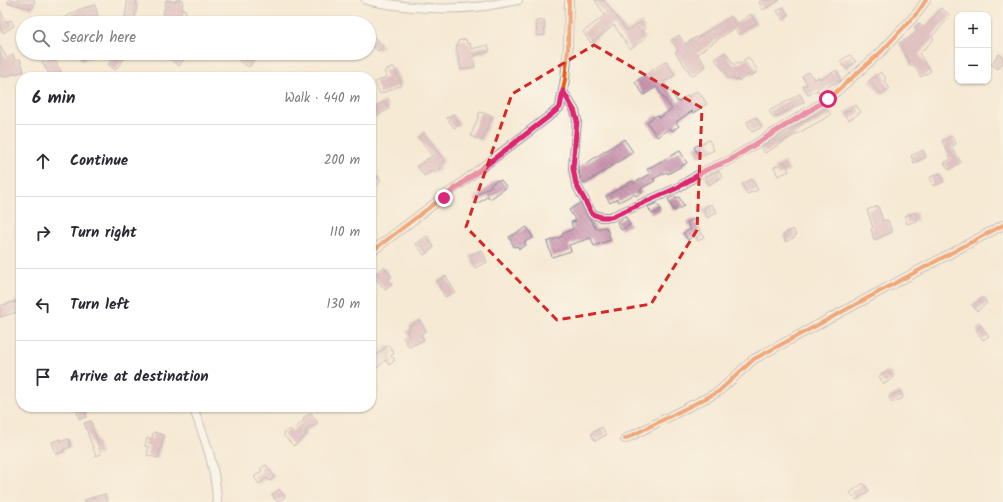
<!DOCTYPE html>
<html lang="en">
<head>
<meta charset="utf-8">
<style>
  body { margin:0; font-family:Kalam,sans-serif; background:#f7f7f7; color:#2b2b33 }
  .controls { position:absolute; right:12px; top:12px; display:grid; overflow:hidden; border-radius:8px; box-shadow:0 1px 3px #0004 }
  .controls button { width:36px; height:36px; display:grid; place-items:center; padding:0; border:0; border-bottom:1px solid #e1e1e2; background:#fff; color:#2b2b33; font:20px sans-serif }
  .stop { position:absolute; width:12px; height:12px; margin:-9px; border:3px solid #db2777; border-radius:50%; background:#fff }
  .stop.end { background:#db2777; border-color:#fff; box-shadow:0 1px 4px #0008 }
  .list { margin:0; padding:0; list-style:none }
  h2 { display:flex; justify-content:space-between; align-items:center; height:52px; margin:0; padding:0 16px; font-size:17px }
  h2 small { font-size:13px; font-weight:400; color:#7c7c81 }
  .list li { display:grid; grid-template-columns:26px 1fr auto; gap:12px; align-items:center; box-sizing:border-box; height:72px; padding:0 16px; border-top:1px solid #e1e1e2 }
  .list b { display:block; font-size:15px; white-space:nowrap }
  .list em { font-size:13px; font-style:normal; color:#7c7c81 }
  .icon { flex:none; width:22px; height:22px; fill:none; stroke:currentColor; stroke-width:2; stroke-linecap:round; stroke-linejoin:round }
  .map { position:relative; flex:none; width:1003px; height:502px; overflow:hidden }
  .search { position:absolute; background:#fff; box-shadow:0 1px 3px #0004; left:16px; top:16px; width:360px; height:44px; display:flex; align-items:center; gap:10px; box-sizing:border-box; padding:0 14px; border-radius:22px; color:#7c7c81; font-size:15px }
  .panel { position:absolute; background:#fff; box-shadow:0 1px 3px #0004; left:16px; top:72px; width:360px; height:340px; border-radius:16px }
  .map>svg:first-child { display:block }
</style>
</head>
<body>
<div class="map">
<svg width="1003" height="502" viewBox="0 0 1003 502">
  <defs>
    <pattern id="building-back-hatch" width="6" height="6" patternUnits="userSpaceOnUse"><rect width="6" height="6" fill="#cb96af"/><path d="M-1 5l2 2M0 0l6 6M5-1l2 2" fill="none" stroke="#a47b92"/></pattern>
  </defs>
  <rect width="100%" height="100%" fill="#fbf7ec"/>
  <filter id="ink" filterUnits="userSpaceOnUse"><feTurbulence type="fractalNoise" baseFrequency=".025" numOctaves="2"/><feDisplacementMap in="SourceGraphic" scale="8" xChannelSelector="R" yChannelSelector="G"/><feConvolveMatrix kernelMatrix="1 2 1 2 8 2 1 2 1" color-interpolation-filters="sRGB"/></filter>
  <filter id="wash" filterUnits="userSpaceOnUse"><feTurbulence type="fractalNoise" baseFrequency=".012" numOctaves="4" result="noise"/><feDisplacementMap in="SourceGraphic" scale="16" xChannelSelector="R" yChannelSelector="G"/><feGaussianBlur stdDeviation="0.9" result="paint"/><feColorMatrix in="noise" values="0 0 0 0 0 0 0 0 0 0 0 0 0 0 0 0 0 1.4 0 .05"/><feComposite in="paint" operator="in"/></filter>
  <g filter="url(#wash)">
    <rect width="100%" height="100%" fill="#f6ead4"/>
    <g id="blocks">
      <!-- building -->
      <g fill="url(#building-back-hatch)">
        <path d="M 8,0 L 35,0 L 33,9 L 8,3 Z"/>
        <path d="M 126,0 L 136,0 L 137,6 L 134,23 L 124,23 L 127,4 Z"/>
        <path d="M 166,0 L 176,2 L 176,0 L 183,0 L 182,9 L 186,10 L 184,19 L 163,16 Z"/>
        <path d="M 595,0 L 604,0 L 627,31 L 641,22 L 645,28 L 641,31 L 646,38 L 630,49 L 614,25 L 591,43 L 583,32 L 605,15 Z"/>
        <path d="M 762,0 L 780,0 L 763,10 L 759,2 Z"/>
        <path d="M 95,5 L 98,16 L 86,20 L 85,17 L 75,23 L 55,23 L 80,9 Z"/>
        <path d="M 783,7 L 789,15 L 783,20 L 777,11 Z"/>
        <path d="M 941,8 L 951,16 L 932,36 L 934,39 L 919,54 L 931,71 L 921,77 L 914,65 L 911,66 L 899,43 L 909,38 L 917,31 L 914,28 L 919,23 L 924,28 Z"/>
        <path d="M 0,10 L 6,22 L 11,20 L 14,26 L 3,33 L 0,27 Z"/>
        <path d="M 751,14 L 757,23 L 739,35 L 734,28 L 697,54 L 706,66 L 692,76 L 675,52 L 678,50 L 671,40 L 679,35 L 685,44 L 696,37 L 697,38 L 731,16 L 737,24 Z"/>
        <path d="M 544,20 L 545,35 L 537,36 L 536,21 Z"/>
        <path d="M 374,37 L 383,46 L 378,51 L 369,43 Z"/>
        <path d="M 466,39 L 467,44 L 470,43 L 471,49 L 488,45 L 490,51 L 473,56 L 475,67 L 461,70 L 456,46 L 458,46 L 458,41 Z"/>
        <path d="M 0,46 L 7,58 L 13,55 L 15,61 L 20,59 L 24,71 L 15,74 L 15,73 L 6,77 L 0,76 Z"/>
        <path d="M 725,52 L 734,65 L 738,62 L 739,64 L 748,57 L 758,71 L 751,76 L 749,74 L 739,81 L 737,79 L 735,80 L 733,77 L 730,79 L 715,59 Z"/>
        <path d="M 78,53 L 98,53 L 82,61 Z"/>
        <path d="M 118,53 L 125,58 L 115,70 L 108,64 L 112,61 L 110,60 Z"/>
        <path d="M 171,53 L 188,53 L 179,66 L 168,58 Z"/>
        <path d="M 244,53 L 259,53 L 249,67 L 239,61 Z"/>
        <path d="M 999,54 L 1003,57 L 1003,63 L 998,69 L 991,64 Z"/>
        <path d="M 850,55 L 856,62 L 846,69 L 840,61 Z"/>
        <path d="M 52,56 L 62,73 L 56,77 L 51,77 L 42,62 Z"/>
        <path d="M 666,61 L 675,75 L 664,82 L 678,102 L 688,95 L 689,97 L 698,91 L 707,104 L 693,113 L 692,111 L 676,122 L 679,126 L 672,131 L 670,128 L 657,137 L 647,122 L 657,115 L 659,118 L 672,109 L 656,87 L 644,95 L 635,82 Z"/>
        <path d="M 394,67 L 402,85 L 380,94 L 375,82 L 387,77 L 384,71 Z"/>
        <path d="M 837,70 L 841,80 L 825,88 L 826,89 L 819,93 L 818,90 L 808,95 L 803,86 L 807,84 L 802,76 L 809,72 L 814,80 L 819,77 L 820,79 Z"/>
        <path d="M 881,72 L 886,78 L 884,80 L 890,89 L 881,95 L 869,81 Z"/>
        <path d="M 800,94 L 804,102 L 774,118 L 769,111 Z"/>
        <path d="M 385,101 L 389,109 L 375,117 L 371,109 Z"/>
        <path d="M 856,105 L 861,112 L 849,120 L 844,113 Z"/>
        <path d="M 827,108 L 831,115 L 791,137 L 765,153 L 761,147 Z"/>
        <path d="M 480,112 L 492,116 L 482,141 L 471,136 Z"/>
        <path d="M 453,114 L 460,124 L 454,128 L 447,118 Z"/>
        <path d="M 756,117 L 762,127 L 752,132 L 747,122 Z"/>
        <path d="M 424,132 L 445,162 L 439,166 L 441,169 L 435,173 L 433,170 L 424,176 L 417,166 L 432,156 L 418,137 Z"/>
        <path d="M 952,136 L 956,144 L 951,147 L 961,162 L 949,170 L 944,163 L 951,159 L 942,141 Z"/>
        <path d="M 624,139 L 633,152 L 585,184 L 580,178 L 579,168 Z"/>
        <path d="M 709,140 L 714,150 L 699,157 L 694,147 Z"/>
        <path d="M 923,150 L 926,157 L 914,163 L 911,156 Z"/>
        <path d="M 680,151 L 687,163 L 668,174 L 667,172 L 653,179 L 655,181 L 640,189 L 642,193 L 636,196 L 634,194 L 619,202 L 617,199 L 610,203 L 606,196 L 632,181 L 634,183 L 650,174 L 647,169 Z"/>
        <path d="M 785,162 L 789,171 L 778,176 L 774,167 Z"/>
        <path d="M 719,171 L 722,177 L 709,185 L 705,177 Z"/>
        <path d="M 940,173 L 944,182 L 933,186 L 930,177 Z"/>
        <path d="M 377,175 L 381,181 L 371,192 L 371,180 Z"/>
        <path d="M 752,179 L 758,190 L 747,194 L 742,184 Z"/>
        <path d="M 497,180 L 499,181 L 501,180 L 507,187 L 490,199 L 488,196 L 477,204 L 473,197 L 491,186 L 490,185 Z"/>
        <path d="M 675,196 L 676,198 L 679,197 L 684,206 L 674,211 L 668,199 Z"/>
        <path d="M 580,203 L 596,229 L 606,227 L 611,240 L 594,246 L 591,238 L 569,245 L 571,251 L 552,257 L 547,242 L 563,236 L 562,234 L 573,229 L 571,222 L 576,221 L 569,210 Z"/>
        <path d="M 657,203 L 661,210 L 652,214 L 648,207 Z"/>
        <path d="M 711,204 L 717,212 L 707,218 L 703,211 L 703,209 Z"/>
        <path d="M 878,206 L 883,221 L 888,220 L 892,232 L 874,240 L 871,229 L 873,228 L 867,210 Z"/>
        <path d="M 916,212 L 918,221 L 907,224 L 905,216 Z"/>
        <path d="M 626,217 L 630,225 L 621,230 L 617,222 Z"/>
        <path d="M 693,219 L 704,237 L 698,241 L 695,235 L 688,240 L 683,233 L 691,229 L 687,223 Z"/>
        <path d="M 527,227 L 533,238 L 524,242 L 526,245 L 519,249 L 517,246 L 514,247 L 509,237 Z"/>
        <path d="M 793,229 L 796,236 L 786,242 L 783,235 Z"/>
        <path d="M 427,236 L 434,247 L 424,255 L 416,244 Z"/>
        <path d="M 482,250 L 487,262 L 475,268 L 469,255 Z"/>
        <path d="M 384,267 L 391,277 L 388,279 L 392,285 L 385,290 L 373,275 Z"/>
        <path d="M 446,276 L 455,292 L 445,297 L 437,281 Z"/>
        <path d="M 983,297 L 987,303 L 977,311 L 972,305 Z"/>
        <path d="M 20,300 L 21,311 L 0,317 L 0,306 Z"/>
        <path d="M 420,320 L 426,331 L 421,334 L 424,340 L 409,347 L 405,340 L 409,337 L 406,331 L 410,329 L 409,326 Z"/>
        <path d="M 981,326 L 989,336 L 983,340 L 976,330 Z"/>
        <path d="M 388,345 L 394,353 L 391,356 L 395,360 L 389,365 L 386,360 L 371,373 L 371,360 Z"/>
        <path d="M 888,370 L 894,378 L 884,384 L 879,376 Z"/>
        <path d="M 900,391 L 903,398 L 892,403 L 889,397 Z"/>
        <path d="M 76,407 L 84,407 L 87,417 L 79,419 Z"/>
        <path d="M 311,413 L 318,423 L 305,432 L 307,434 L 294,446 L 283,435 L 289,429 L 292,431 L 304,420 L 303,418 Z"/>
        <path d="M 91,421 L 101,454 L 96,456 L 84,423 Z"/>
        <path d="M 602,427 L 606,435 L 595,441 L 591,434 Z"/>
        <path d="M 153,432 L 164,435 L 158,458 L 147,455 L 149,447 L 145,446 L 147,438 L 152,439 Z"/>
        <path d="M 60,439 L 61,441 L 69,439 L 71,447 L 63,450 L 64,452 L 56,454 L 52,442 Z"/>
        <path d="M 266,465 L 275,477 L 269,481 L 267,478 L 259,484 L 254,477 L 262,471 L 260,469 Z"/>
        <path d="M 863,483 L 869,491 L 856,500 L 850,493 Z"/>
        <path d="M 279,489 L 285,497 L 277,502 L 272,495 Z"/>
        <path d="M 105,494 L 107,502 L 84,502 L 84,500 Z"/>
      </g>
    </g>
  </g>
  <g filter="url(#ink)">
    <use href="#blocks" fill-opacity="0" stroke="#888c99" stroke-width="1"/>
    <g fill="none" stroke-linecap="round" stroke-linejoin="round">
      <defs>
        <g id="minor">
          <path d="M 366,0 C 403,8 448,11 485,6 C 496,4 507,2 518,0"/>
          <path d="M 563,91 L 575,111 L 577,120 L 573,168 L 576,184 L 592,214 L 601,217 L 611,217 L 677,188 L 706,170 L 730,160 L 828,99 L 882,51 L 918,12 L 926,0"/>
          <path d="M 371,252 L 552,114 L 560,107 L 565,79 L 568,48 L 569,0"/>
          <path d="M 193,407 C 205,438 216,468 217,502"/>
          <path d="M 625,439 L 718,392 L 754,359 L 825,321 L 1003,225"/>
        </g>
      </defs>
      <!-- minor casing -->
      <use href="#minor" stroke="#888c99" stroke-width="10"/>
      <!-- minor -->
      <use href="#minor" stroke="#fff" stroke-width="8"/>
      <defs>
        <g id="cycleway">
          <path d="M 563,91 L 575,111 L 577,120 L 573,168 L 576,184 L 592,214 L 601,217 L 611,217 L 677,188 L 706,170 L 730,160 L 828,99 L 882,51 L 918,12 L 926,0"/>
          <path d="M 371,252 L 552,114 L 560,107 L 565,79 L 568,48 L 569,0"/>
          <path d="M 625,439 L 718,392 L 754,359 L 825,321 L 1003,225"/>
        </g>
      </defs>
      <!-- cycleway casing -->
      <use href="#cycleway" stroke="#fbf7ec" stroke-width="6"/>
      <!-- cycleway -->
      <use href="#cycleway" stroke="#e8590c" stroke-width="4"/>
    </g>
  </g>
  <g fill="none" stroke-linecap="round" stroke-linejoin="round" filter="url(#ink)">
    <!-- route -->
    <path stroke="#db2777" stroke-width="5" d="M 444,198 L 552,114 L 560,107 L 563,91 L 574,111 L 577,120 L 573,168 L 576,184 L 592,214 L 601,217 L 611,217 L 677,188 L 706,170 L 730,160 L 828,99"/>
  </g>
  <!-- marked area -->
  <path d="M0 0H1003V502H0ZM 594,45 L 702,108 L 697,230 L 651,304 L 557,320 L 466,227 L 512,94 Z" fill="#f6ead4" fill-opacity=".55" fill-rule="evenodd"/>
  <path fill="none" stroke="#d62828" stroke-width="3" stroke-dasharray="8 5" stroke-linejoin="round" d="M 594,45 L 702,108 L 697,230 L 651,304 L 557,320 L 466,227 L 512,94 Z"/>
</svg>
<div class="controls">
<button>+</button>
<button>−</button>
</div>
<div class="stop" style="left:828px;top:99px"></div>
<div class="stop end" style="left:444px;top:198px"></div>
<div class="search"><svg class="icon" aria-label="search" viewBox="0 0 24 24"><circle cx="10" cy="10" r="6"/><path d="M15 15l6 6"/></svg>Search here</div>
<section class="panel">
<h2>6 min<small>Walk · 440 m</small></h2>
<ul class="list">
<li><svg class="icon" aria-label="ahead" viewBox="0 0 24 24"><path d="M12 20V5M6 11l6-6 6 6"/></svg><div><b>Continue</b></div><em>200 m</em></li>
<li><svg class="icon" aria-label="right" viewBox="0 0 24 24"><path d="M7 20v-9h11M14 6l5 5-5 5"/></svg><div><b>Turn right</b></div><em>110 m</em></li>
<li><svg class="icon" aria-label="left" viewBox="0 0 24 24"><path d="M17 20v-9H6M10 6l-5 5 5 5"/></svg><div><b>Turn left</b></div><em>130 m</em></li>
<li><svg class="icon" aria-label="arrive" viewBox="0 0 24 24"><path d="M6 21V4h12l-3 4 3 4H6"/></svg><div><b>Arrive at destination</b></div></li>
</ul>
</section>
</div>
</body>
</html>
